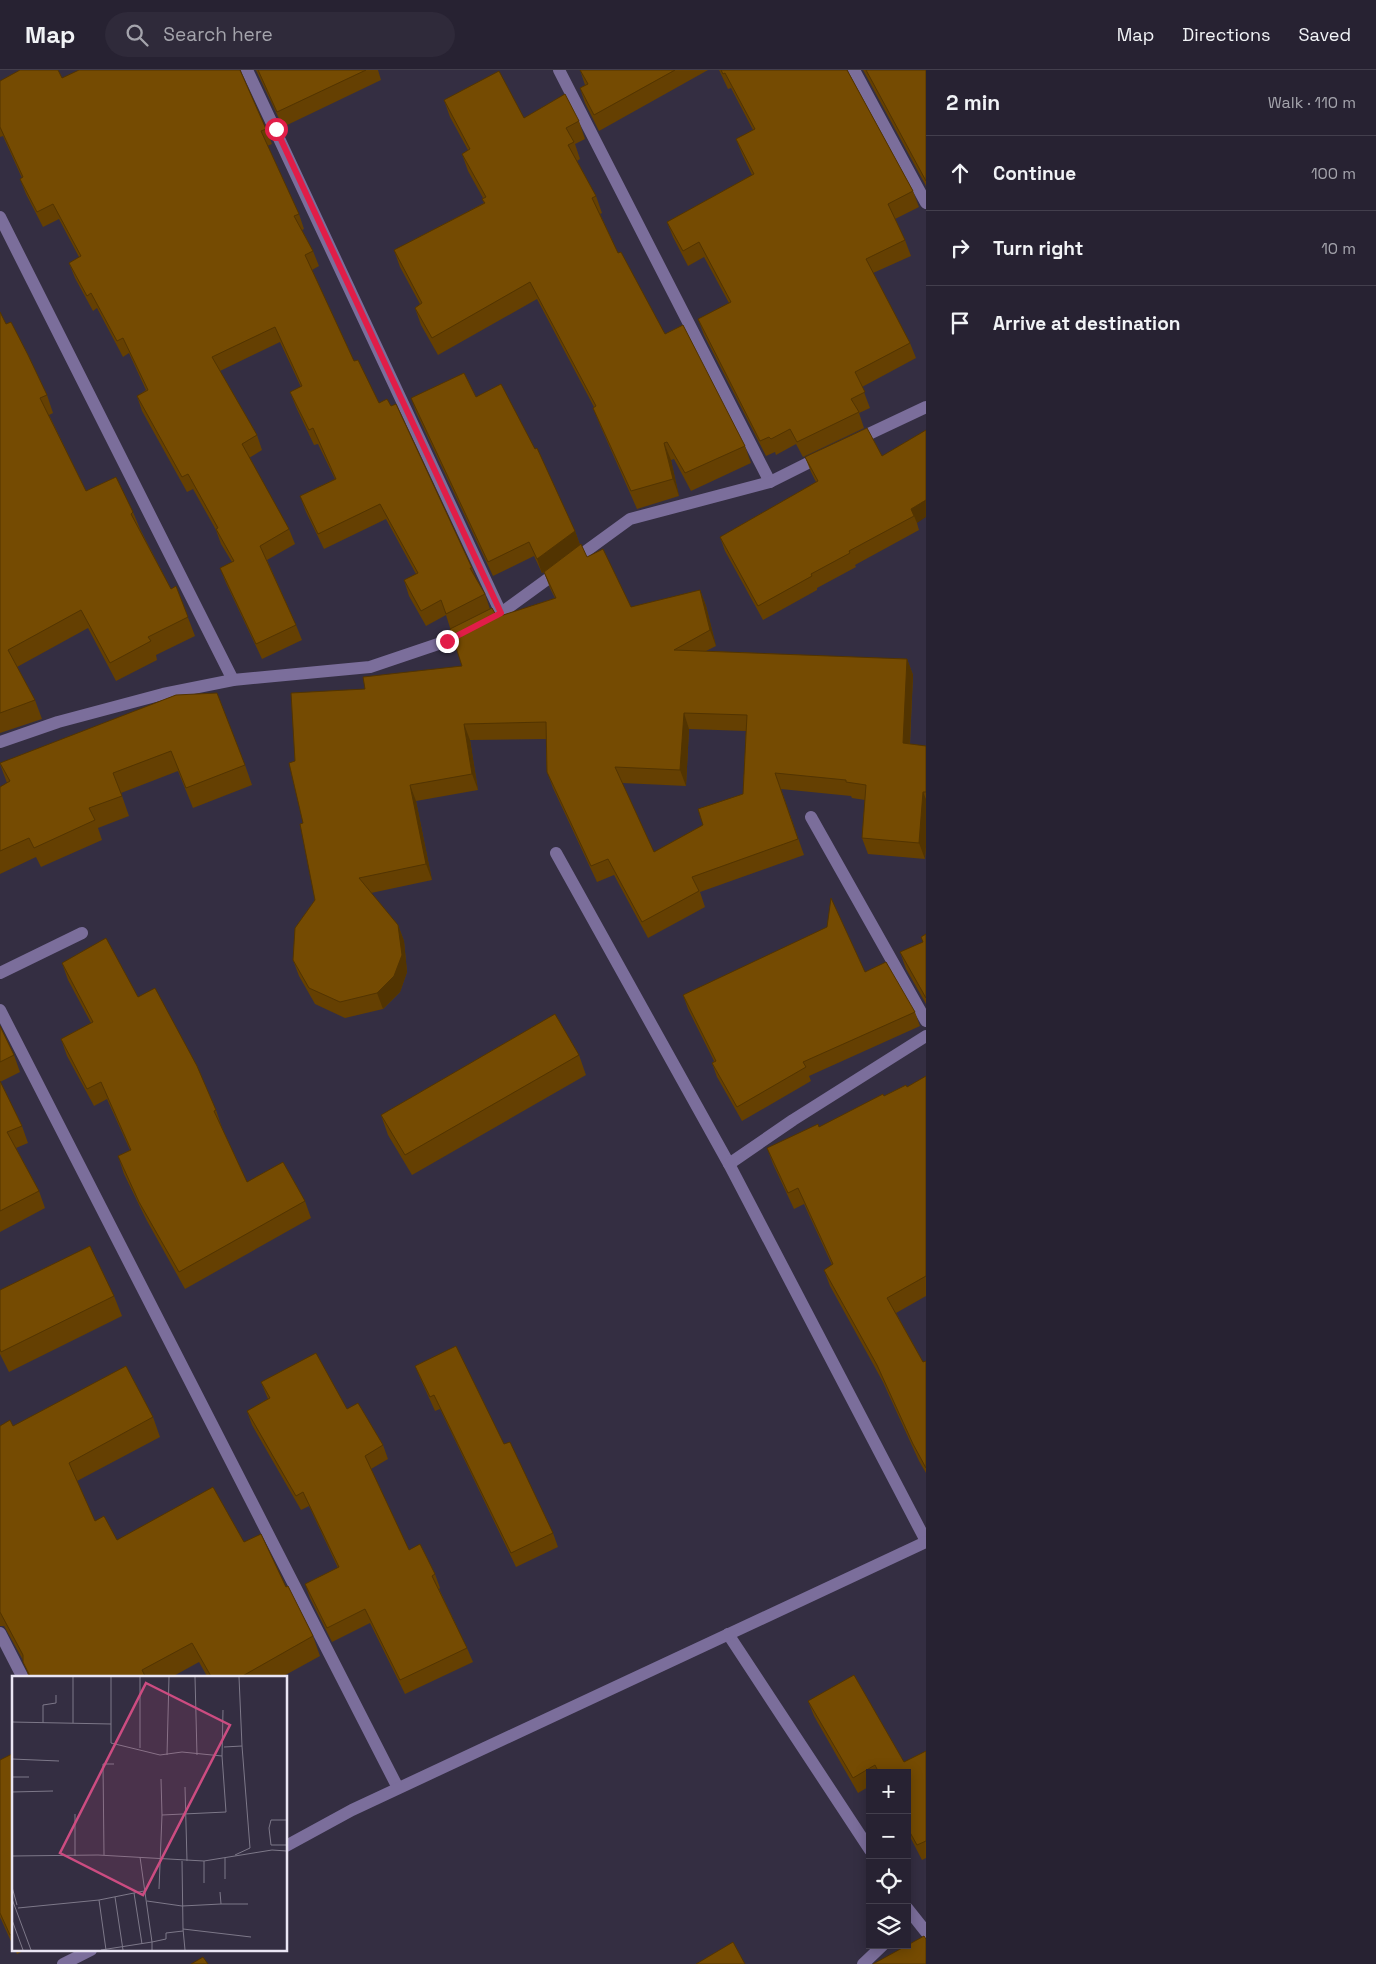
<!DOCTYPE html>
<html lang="en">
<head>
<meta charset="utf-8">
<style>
  body { margin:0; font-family:"Space Grotesk",sans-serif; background:#2f2a3a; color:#f1f3f6 }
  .controls { position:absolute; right:15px; bottom:15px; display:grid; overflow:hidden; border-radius:0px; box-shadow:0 2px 12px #0003 }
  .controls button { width:45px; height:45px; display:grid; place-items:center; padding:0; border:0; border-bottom:1px solid #433f4d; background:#272232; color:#f1f3f6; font:25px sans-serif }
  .stop { position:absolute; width:15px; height:15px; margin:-11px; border:4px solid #e11d48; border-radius:50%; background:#fff }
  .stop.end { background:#e11d48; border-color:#fff; box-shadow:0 1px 5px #0008 }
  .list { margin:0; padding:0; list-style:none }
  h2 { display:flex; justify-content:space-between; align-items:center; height:65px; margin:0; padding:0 20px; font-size:21px }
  h2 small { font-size:16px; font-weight:400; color:#a4a4ac }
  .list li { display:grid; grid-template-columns:32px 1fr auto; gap:15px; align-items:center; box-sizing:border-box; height:75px; padding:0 20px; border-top:1px solid #433f4d }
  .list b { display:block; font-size:19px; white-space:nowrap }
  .list em { font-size:16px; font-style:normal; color:#a4a4ac }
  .icon { flex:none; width:28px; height:28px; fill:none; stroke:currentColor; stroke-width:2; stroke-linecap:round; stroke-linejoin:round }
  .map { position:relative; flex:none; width:926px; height:1894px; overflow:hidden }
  header { display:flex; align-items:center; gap:30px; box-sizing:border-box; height:70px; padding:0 25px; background:#272232; border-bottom:1px solid #433f4d }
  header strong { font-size:24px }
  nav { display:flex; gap:28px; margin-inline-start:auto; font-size:18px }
  .search { width:350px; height:45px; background:#2f2a3a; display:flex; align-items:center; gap:12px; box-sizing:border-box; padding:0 18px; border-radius:28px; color:#a4a4ac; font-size:19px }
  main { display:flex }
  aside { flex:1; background:#272232 }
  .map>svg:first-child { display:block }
</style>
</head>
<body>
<header>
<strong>Map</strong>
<div class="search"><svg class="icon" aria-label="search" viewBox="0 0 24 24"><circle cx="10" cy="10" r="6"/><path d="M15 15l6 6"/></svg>Search here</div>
<nav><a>Map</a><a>Directions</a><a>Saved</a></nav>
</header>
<main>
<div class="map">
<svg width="926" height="1894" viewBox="0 0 926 1894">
  <rect width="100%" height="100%" fill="#342e42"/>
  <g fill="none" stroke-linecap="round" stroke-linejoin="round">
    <!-- minor -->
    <g stroke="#7b6e9b" stroke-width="12">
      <path d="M 247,0 L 501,543"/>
      <path d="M 559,0 L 770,412"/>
      <path d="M 854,0 L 926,133"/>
      <path d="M 0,147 L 233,610"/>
      <path d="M 856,370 L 926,337"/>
      <path d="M 0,672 L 58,652 L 163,624 L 233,610 L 370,597 L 447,571 L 501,543 L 630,449 L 770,412 L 822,386"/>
      <path d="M 811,747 L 926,951"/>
      <path d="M 556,783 L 729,1094"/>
      <path d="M 0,903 L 82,863"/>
      <path d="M 0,940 L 398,1718"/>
      <path d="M 926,966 L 793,1050 L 729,1094 L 926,1471"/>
      <path d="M 0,1563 L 23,1608"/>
      <path d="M 728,1564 L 870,1780"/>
      <path d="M 286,1776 L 352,1740 L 926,1472"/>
      <path d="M 907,1838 L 926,1862"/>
      <path d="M 63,1894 L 91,1880"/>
      <path d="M 863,1894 L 883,1875"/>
    </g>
  </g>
  <!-- wall -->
  <g fill="#654002" fill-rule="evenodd">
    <path d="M 256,0 L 378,0 L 381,10 L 283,57 Z"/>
    <path d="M 580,0 L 708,0 L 599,61 L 585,33 L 580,18 L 585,15 Z"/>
    <path d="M 719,0 L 847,0 L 913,121 L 919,137 L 895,149 L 905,170 L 911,186 L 873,203 L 910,273 L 916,288 L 862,317 L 870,338 L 859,343 L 864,358 L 803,387 L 796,374 L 776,385 L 775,382 L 766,386 L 704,265 L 698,249 L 729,233 L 704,187 L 688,196 L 673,167 L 667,152 L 752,105 L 742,84 L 736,69 L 753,60 L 731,18 L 728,19 Z"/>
    <path d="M 863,0 L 926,0 L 926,116 Z"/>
    <path d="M 62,8 L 266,59 L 272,74 L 267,76 L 299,144 L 304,159 L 302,160 L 313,181 L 319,196 L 312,200 L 354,291 L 379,333 L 472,498 L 477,511 L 485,524 L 490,539 L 497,547 L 555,528 L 550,518 L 544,502 L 542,503 L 534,486 L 493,506 L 416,342 L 411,328 L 476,327 L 575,461 L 580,475 L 587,487 L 631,537 L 700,520 L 706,536 L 716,576 L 706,581 L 907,589 L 913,605 L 910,674 L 926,676 L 926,776 L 925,789 L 868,784 L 862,768 L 865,730 L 852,728 L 851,726 L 781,719 L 804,785 L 700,822 L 705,837 L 648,868 L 614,805 L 597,812 L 553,718 L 547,702 L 546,669 L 470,670 L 478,720 L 416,731 L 432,810 L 371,823 L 398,855 L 404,871 L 407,902 L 400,922 L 383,939 L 345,948 L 315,934 L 299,906 L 293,890 L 315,830 L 303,753 L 295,691 L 365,619 L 462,596 L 446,545 L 426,556 L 409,526 L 404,510 L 416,504 L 386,449 L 324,479 L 306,442 L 300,426 L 335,409 L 318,374 L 314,375 L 296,337 L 290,322 L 301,317 L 280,272 L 220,301 L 257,365 L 262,380 L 249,388 L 289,459 L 295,474 L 267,490 L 296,555 L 302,570 L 262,589 L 226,513 L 220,498 L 232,492 L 221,474 L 216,460 L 193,419 L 187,422 L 142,341 L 137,326 L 146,320 L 129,283 L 123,287 L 97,238 L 93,241 L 75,208 L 69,193 L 79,187 L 59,149 L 43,157 L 26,124 L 20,109 L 22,108 L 3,66 L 0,67 L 0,11 ZM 689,659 L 746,661 L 743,724 L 703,755 L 654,782 L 622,713 L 686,716 Z"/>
    <path d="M 444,30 L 524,48 L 579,51 L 585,69 L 575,74 L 580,89 L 577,91 L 596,126 L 602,143 L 600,144 L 618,183 L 665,264 L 745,376 L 751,393 L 691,421 L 674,389 L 671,390 L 679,426 L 637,439 L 600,355 L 593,338 L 594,337 L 537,229 L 438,285 L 421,255 L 415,238 L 420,234 L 400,197 L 394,180 L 484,133 L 482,129 L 483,128 L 468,101 L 462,84 L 468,80 L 450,47 Z"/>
    <path d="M 0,242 L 6,254 L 47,325 L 53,343 L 49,345 L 86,421 L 133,442 L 140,459 L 171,519 L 176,516 L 195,566 L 156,585 L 157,590 L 116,611 L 88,558 L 17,597 L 35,630 L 42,649 L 0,663 Z"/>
    <path d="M 926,360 L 917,453 L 919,460 L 855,495 L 856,497 L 817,518 L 817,520 L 763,550 L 725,481 L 720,467 L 816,412 L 811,402 L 805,387 L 882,386 Z"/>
    <path d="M 176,625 L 245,695 L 252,715 L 193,738 L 178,701 L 121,723 L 129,746 L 98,758 L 102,770 L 41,797 L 36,787 L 0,804 L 0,717 L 7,713 L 0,694 Z"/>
    <path d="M 926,864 L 926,934 L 906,899 L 900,882 L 923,872 L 921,867 Z"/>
    <path d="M 62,893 L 138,927 L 216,1040 L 222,1058 L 247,1112 L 305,1131 L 311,1148 L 185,1219 L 146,1149 L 124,1104 L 118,1086 L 130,1080 L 107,1029 L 94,1036 L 67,986 L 61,969 L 91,953 L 68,910 Z"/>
    <path d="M 865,902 L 915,942 L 920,956 L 809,1006 L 811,1011 L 742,1051 L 717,1007 L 712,993 L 714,991 L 688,939 L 683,925 Z"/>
    <path d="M 0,956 L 14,985 L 20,1002 L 0,1012 L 22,1056 L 28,1073 L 16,1078 L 39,1121 L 45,1138 L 0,1162 Z"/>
    <path d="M 579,985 L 586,1005 L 412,1105 L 388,1065 L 381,1045 Z"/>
    <path d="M 926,1006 L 926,1226 L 896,1243 L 923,1292 L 926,1291 L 926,1403 L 919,1391 L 883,1312 L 830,1216 L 824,1200 L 832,1195 L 804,1134 L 794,1139 L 773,1094 L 767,1078 L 819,1057 L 884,1026 L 907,1017 Z"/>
    <path d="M 0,1220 L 114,1226 L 122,1246 L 9,1302 L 0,1284 Z"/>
    <path d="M 415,1296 L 553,1463 L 558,1477 L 516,1497 L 440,1339 L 435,1341 L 421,1310 Z"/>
    <path d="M 261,1312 L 347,1339 L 383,1375 L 388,1389 L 371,1399 L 409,1480 L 435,1504 L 440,1518 L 439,1519 L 467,1578 L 473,1592 L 405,1624 L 370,1553 L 332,1572 L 310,1528 L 305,1514 L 338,1498 L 309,1436 L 301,1440 L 252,1355 L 247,1341 L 268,1329 Z"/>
    <path d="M 153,1347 L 160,1367 L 77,1411 L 95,1451 L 117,1470 L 244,1472 L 286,1517 L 313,1566 L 320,1586 L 280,1608 L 208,1608 L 199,1592 L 170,1608 L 29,1608 L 24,1592 L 4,1556 L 0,1556 L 0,1356 L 13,1356 Z"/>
    <path d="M 808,1631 L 904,1692 L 926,1681 L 926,1788 L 922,1790 L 907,1761 L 907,1703 L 870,1703 L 870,1716 L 858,1723 L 814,1646 Z"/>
    <path d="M 14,1683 L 14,1878 L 0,1847 L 0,1690 Z"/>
    <path d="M 15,1880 L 26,1880 L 17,1884 Z"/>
  </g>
  <!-- shaded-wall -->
  <g fill="#523401">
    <path d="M 664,373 L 671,390 L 679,426 L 673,409 Z"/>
    <path d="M 926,430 L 926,447 L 917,453 L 911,439 Z"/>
    <path d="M 575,461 L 580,475 L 542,503 L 537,489 Z"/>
    <path d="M 700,520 L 706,536 L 716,576 L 710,560 Z"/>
    <path d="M 907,589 L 913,605 L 909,689 L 903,673 Z"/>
    <path d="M 684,643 L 689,659 L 686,716 L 680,700 Z"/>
    <path d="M 464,654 L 470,670 L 478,720 L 472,704 Z"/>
    <path d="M 410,715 L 416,731 L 432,810 L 426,794 Z"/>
    <path d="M 923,722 L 926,729 L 926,776 L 925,789 L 919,773 Z"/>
    <path d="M 398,855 L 404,871 L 407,902 L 400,922 L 383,939 L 377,923 Z"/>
  </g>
  <!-- building -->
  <g fill="#754b02" stroke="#523401" fill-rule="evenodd">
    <path d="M 20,0 L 58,0 L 62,8 L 79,0 L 240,0 L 266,59 L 261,61 L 299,144 L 294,146 L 313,181 L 305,185 L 354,291 L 358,290 L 379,333 L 387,329 L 391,336 L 396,334 L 472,498 L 470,498 L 485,524 L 446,544 L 441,530 L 421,541 L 404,510 L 418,503 L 380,434 L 318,464 L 300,426 L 336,409 L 313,358 L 309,360 L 290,322 L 302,316 L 275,257 L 212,287 L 257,365 L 242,374 L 289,459 L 260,476 L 296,555 L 256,574 L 220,498 L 234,491 L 216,459 L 218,458 L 188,404 L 182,407 L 137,326 L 148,320 L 123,268 L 117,271 L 91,223 L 87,226 L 69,193 L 81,186 L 53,134 L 37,142 L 20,109 L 23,107 L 0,57 L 0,11 Z"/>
    <path d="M 258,0 L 366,0 L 277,42 Z"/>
    <path d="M 580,0 L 675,0 L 594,45 L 580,18 L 588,14 Z"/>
    <path d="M 721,0 L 847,0 L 913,121 L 888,134 L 905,170 L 866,189 L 910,273 L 855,302 L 865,322 L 851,329 L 859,342 L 797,372 L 790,359 L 771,369 L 769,367 L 760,371 L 698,249 L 731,232 L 699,172 L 683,181 L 667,152 L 754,104 L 736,69 L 755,59 L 725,3 L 723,4 Z"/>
    <path d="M 866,0 L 926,0 L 926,111 Z"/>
    <path d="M 499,1 L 524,48 L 565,24 L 579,51 L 566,58 L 574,72 L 568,75 L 596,126 L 592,128 L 618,183 L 621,182 L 665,264 L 683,255 L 745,376 L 685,403 L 667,372 L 664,373 L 673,409 L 631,421 L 593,338 L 596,336 L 530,212 L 432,268 L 415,238 L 422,233 L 394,180 L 485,133 L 482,129 L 486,127 L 462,84 L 470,79 L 444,30 Z"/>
    <path d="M 0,242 L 6,254 L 11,252 L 28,285 L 47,325 L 40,328 L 86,421 L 116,407 L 133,442 L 131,444 L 171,519 L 176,516 L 188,547 L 148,567 L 151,571 L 110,593 L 81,540 L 8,580 L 35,630 L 0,643 Z"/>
    <path d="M 464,303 L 476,327 L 501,314 L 535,379 L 537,378 L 575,461 L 537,489 L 529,472 L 488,492 L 411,328 Z"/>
    <path d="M 867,358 L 882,386 L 926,360 L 926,430 L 911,439 L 914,446 L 849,481 L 850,483 L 811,504 L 812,506 L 758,536 L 720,467 L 818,411 L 805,387 Z"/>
    <path d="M 581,474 L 587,487 L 603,479 L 631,537 L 700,520 L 710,560 L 674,580 L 907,589 L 903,673 L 926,676 L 926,722 L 923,722 L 919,773 L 862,768 L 866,715 L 846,712 L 846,710 L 775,703 L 798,769 L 692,807 L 699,821 L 642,852 L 608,789 L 591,796 L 547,702 L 546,652 L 464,654 L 472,704 L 410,715 L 426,794 L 359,808 L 398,855 L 402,885 L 394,906 L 377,923 L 340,932 L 309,918 L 293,890 L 295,858 L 315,830 L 300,754 L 303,753 L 289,693 L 295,691 L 291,623 L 365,619 L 363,607 L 462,596 L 450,559 L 492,538 L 497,547 L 556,528 L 544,502 ZM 684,643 L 747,645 L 743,724 L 698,739 L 703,755 L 654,782 L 615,697 L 680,700 Z"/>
    <path d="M 217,623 L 245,695 L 186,718 L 171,681 L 113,703 L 122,726 L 89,738 L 95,750 L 34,778 L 29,768 L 0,781 L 0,717 L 10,711 L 0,693 L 176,625 Z"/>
    <path d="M 831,828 L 865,902 L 886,892 L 915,942 L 803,992 L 806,997 L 737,1037 L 712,993 L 716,991 L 683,925 L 827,857 Z"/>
    <path d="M 926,864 L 926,928 L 900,882 L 923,872 L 921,867 Z"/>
    <path d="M 106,868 L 138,927 L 155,918 L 197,996 L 216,1040 L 214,1041 L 247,1112 L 283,1092 L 305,1131 L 179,1202 L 139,1132 L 118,1086 L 131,1080 L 101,1012 L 87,1019 L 61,969 L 93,952 L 62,893 Z"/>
    <path d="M 555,944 L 579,985 L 405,1085 L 381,1045 Z"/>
    <path d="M 0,956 L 14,985 L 0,992 Z"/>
    <path d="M 926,1006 L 926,1206 L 887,1228 L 923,1292 L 926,1291 L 926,1398 L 913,1374 L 877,1295 L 824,1200 L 833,1194 L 798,1118 L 788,1123 L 767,1078 L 818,1054 L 819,1057 L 883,1024 L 884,1026 L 906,1015 L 907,1017 Z"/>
    <path d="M 0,1011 L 22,1056 L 7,1062 L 39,1121 L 0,1141 Z"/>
    <path d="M 90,1176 L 114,1226 L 1,1282 L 0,1279 L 0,1220 Z"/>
    <path d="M 456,1276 L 504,1374 L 510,1372 L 553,1463 L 511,1483 L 434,1325 L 430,1327 L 415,1296 Z"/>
    <path d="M 316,1283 L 347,1339 L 358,1333 L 383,1375 L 365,1386 L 409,1480 L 420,1474 L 435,1504 L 432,1506 L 467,1578 L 400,1610 L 365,1539 L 327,1558 L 305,1514 L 339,1497 L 303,1422 L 296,1426 L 247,1341 L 270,1328 L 261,1312 Z"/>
    <path d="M 126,1296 L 153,1347 L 69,1393 L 95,1451 L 104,1446 L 117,1470 L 213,1417 L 244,1472 L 261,1464 L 286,1517 L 288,1516 L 313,1566 L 239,1608 L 212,1608 L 192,1573 L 142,1600 L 146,1608 L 31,1608 L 23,1592 L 23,1585 L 0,1542 L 0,1356 L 10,1350 L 13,1356 Z"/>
    <path d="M 854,1605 L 904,1692 L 926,1681 L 926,1771 L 917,1775 L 907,1757 L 907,1703 L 879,1703 L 875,1695 L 853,1708 L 808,1631 Z"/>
    <path d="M 14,1683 L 14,1863 L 10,1865 L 0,1843 L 0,1690 Z"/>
    <path d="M 924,1866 L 926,1869 L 926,1894 L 873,1894 Z"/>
    <path d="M 733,1872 L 745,1894 L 696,1894 Z"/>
    <path d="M 203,1887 L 208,1894 L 191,1894 Z"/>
  </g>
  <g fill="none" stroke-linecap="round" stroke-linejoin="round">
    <!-- route -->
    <path stroke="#e11d48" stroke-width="6" d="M 276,59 L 501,543 L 447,571"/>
  </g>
  <!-- overview -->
  <g transform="translate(12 1606)">
    <rect width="275" height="275" fill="#342e42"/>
    <path fill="none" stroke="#7d7889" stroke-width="1" d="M 61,1 L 61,47M 99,1 L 99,67 L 148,79 L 170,76 L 210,80M 183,1 L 185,79M 227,1 L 230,70M 0,46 L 99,48M 31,47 L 31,29 L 44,27 L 44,19M 212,71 L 230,70 L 238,172 L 223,179M 128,72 L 128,1M 155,79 L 157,1M 0,83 L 47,85M 0,101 L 17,101M 149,103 L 150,139M 173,111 L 175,185M 0,116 L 41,115M 63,138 L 63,180M 275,144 L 259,144 L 257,152 L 259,169 L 275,169M 92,179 L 91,88 L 102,88M 0,180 L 86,179 L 192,185 L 260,174 L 275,175M 213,182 L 213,203M 170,185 L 171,253 L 239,261M 192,207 L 192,185M 0,211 L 5,229M 147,213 L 150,139 L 214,136 L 210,80 L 211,34M 122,217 L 130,268M 103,221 L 111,274M 0,223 L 19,274M 87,224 L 94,274M 135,225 L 170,230 L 209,228 L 208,216M 209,228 L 236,228M 6,232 L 87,224 L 132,215M 0,244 L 11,274M 171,253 L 173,274M 89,274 L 140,266 L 128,181M 140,274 L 140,266 L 154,263 L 154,257 L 171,255"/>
    <path fill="#cc4c81" fill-opacity="0.15" stroke="#cc4c81" stroke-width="2.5" d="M 134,7 L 218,49 L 131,219 L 48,177 Z"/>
    <rect width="275" height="275" fill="none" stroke="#eae6f4" stroke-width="2.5"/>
  </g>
</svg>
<div class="controls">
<button>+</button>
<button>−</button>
<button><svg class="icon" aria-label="locate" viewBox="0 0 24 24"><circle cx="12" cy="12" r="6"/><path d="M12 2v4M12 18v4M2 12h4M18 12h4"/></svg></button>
<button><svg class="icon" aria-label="layers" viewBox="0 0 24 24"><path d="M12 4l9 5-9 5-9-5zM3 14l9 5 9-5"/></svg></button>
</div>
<div class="stop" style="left:276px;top:59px"></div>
<div class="stop end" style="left:447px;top:571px"></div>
</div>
<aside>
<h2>2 min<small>Walk · 110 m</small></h2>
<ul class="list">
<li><svg class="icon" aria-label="ahead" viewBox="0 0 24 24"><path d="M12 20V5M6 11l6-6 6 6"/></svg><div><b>Continue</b></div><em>100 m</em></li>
<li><svg class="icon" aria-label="right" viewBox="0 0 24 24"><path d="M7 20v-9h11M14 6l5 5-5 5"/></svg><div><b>Turn right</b></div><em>10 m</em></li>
<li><svg class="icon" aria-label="arrive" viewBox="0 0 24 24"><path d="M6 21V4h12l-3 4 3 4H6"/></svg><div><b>Arrive at destination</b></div></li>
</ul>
</aside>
</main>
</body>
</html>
